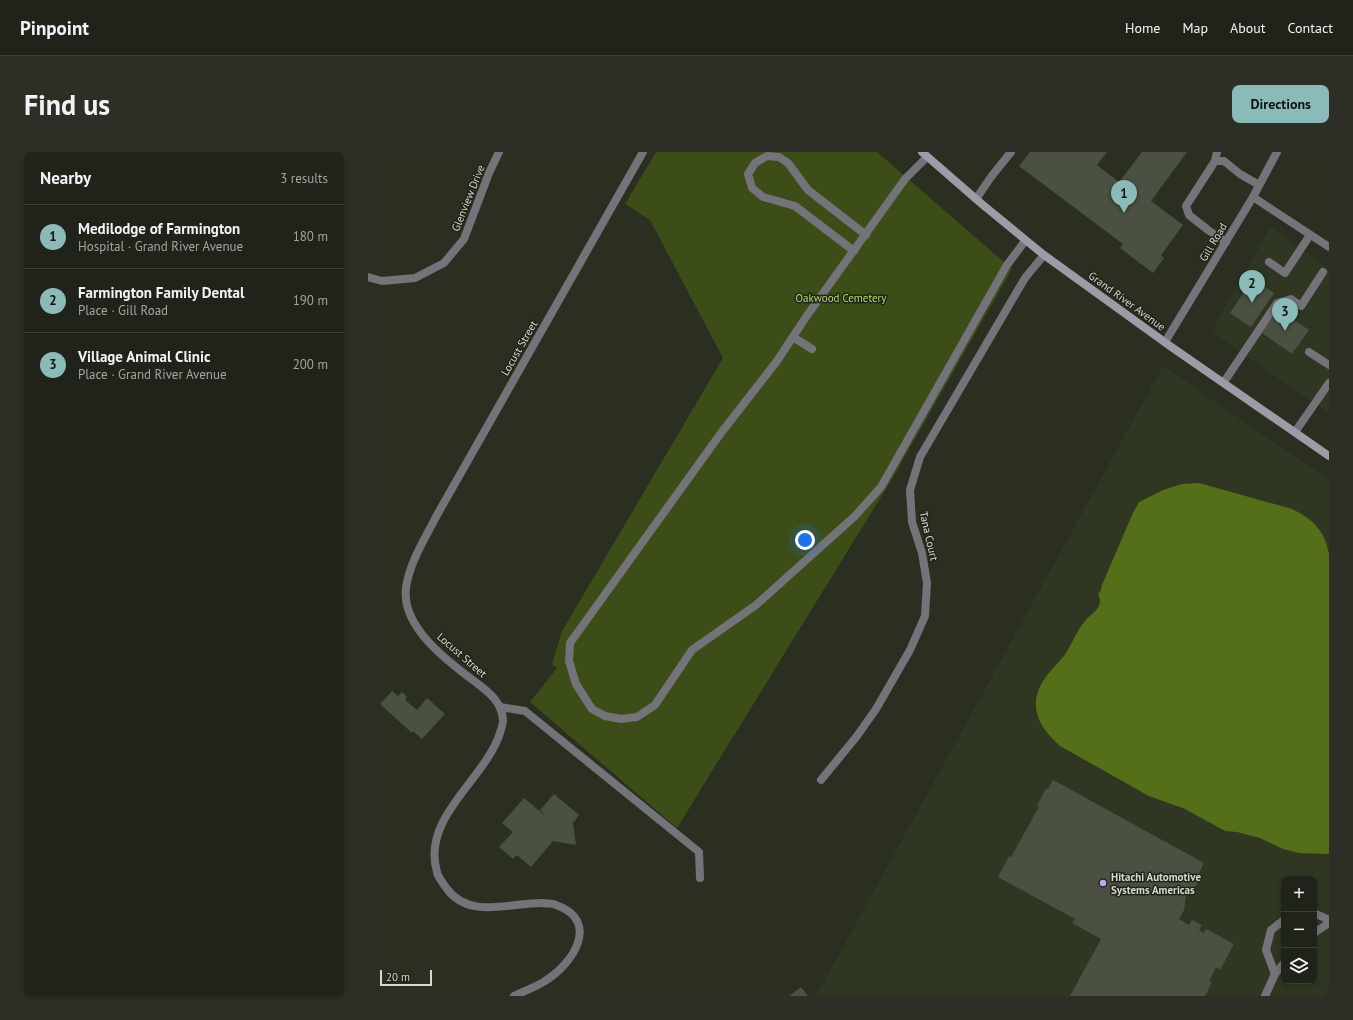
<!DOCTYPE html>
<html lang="en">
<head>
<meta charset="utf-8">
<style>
  body { margin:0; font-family:"PT Sans",sans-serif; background:#2d2f26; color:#f1f3f6 }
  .controls { position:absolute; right:12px; bottom:12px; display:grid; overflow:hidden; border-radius:8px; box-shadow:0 2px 6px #0003 }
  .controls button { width:36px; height:36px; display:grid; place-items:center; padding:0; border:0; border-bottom:1px solid #3d4038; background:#202319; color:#f1f3f6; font:20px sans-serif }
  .scale { position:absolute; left:12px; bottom:10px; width:52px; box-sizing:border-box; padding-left:4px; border:2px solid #d4d8cf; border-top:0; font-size:11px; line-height:14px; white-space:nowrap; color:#d4d8cf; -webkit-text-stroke:3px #202518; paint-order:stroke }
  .you { position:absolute; left:437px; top:388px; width:14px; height:14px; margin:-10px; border:3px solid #fff; border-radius:50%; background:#1a73e8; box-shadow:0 0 0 6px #1a73e833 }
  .badge { display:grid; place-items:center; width:26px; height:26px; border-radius:50%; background:#8bbbb9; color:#111; font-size:13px; font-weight:700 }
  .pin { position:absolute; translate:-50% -33px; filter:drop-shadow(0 1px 2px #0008) }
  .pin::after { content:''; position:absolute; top:21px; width:14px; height:12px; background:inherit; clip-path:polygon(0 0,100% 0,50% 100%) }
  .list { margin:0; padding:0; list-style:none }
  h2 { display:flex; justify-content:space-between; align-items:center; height:52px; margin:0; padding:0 16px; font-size:17px }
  h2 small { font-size:13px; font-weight:400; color:#a2a4a2 }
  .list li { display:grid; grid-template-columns:26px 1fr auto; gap:12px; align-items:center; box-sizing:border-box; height:64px; padding:0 16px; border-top:1px solid #3d4038 }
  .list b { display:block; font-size:15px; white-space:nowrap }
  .list p { margin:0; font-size:13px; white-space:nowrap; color:#a2a4a2 }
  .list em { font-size:13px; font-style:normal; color:#a2a4a2 }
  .icon { flex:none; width:22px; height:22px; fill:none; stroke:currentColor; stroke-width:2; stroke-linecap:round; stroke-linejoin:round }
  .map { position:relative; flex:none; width:961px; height:844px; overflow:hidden; border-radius:8px }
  header { display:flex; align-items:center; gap:24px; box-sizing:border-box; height:56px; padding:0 20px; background:#202319; border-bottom:1px solid #3d4038 }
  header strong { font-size:19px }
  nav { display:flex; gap:22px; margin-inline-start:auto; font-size:14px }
  .intro { display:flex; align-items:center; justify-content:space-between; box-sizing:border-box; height:96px; padding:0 24px }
  h1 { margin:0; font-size:28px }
  .button { padding:10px 18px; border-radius:8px; background:#8bbbb9; color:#111; font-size:14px; font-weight:700 }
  main { display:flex; gap:24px; padding:0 24px }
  aside { flex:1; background:#202319; border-radius:8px; box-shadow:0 2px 6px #0003 }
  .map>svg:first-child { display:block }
</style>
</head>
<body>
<header>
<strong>Pinpoint</strong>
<nav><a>Home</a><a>Map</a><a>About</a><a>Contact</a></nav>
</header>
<div class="intro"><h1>Find us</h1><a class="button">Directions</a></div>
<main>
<aside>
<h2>Nearby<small>3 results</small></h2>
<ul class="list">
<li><span class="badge">1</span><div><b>Medilodge of Farmington</b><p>Hospital · Grand River Avenue</p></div><em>180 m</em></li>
<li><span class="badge">2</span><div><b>Farmington Family Dental</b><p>Place · Gill Road</p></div><em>190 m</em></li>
<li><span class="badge">3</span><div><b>Village Animal Clinic</b><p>Place · Grand River Avenue</p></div><em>200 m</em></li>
</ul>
</aside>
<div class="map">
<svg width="961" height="844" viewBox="0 0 961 844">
  <rect width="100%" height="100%" fill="#2a2f21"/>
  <!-- built -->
  <g fill="#2f3723" fill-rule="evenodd">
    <path d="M 903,75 L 961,117 L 961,261 L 843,180 Z"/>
    <path d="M 795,214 L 961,328 L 961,844 L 448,844 ZM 916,727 L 946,727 L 946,829 L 916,829 Z"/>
  </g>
  <!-- green -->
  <path fill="#3c4d17" d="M 288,0 L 509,0 L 644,117 L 524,327 L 309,676 L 162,550 L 189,516 L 184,512 L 194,479 L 355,206 L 282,68 L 257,52 Z"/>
  <!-- water -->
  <path fill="#556e18" d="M 831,331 L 924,357 C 945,367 957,379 961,402 L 961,702 L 931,701 L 915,697 L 892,686 L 869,680 L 857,679 L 817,657 L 781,644 L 692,594 C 668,573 658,550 680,522 C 685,516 691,510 696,504 C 704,493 708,479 717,469 C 724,461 737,455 730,442 L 733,438 L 734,433 L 764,363 L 771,350 L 795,338 L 814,332 Z"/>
  <!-- building -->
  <g fill="#4b5142">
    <path d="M 662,0 L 739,0 L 729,13 L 751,30 L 774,0 L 819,0 L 783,49 L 815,73 L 793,103 L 796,106 L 785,121 L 752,96 L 755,92 L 651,14 Z"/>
    <path d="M 885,127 L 906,141 L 883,175 L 862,161 Z"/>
    <path d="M 910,157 L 941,178 L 924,202 L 894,181 Z"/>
    <path d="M 24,539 L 30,544 L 34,540 L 39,545 L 37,548 L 49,558 L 59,546 L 77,562 L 54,587 L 45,579 L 44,581 L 12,552 Z"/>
    <path d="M 685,628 L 836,711 L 831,721 L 834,723 L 824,740 L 822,738 L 818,744 L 816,758 L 811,767 L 821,773 L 824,768 L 834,773 L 831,778 L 836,781 L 838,777 L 866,792 L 852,818 L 848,815 L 841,829 L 844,830 L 837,844 L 702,844 L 733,787 L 704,771 L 707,767 L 630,725 L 641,704 L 643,705 L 671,655 L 669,654 L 678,636 L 680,637 Z"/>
    <path d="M 186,642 L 211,663 L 205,671 L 208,693 L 185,689 L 163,715 L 149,703 L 145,707 L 131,695 L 145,680 L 134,671 L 156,646 L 180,666 L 172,658 Z"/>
    <path d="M 433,835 L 440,844 L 421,844 Z"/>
  </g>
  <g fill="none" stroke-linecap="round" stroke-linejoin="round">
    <!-- lane -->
    <g stroke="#75737a" stroke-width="8">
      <path d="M 559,5 L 537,27 L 438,165 L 409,209 L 353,281 L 202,491 L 201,509 L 208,532 L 224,557 L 237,564 L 253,567 L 269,565 L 287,553 L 324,498 L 388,453 L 487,364 L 513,335 L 639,113 L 657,89"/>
      <path d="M 847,9 L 849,0"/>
      <path d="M 608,47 L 623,25 L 643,0"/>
      <path d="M 858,90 L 840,78 L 821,63 L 818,54 L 847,9 L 856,9 L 872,22 L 891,33"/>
      <path d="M 486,99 L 427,54 L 395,45 L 384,36 L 380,22 L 387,11 L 399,4 L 411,5 L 420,11 L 440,38 L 498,83"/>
      <path d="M 901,110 L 917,121 L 942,83"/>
      <path d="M 425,185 L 444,197"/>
      <path d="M 941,200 L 961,213"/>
      <path d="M 856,230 L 909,151 L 923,147 L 933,154 L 955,120"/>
      <path d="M 927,280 L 961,231"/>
      <path d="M 132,555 L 157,559 L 331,700 L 332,726"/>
      <path d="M 946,761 L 961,768"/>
      <path d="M 946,781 L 961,771"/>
      <path d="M 907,822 L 898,798 L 903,778 L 916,768"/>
      <path d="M 897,844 L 907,822 L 916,811"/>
    </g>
    <!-- street -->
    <g stroke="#75737a" stroke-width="8">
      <path d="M 885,45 L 961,95"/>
      <path d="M 0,125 L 14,129 L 47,126 L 76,111 L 96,87 L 121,21 L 131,0"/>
      <path d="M 797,190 L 885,45 L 909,0"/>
      <path d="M 453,628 L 489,584 L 508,557 L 542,498 L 557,464 L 559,431 L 554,401 L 544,370 L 542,338 L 552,305 L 657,126 L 676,103"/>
      <path d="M 146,844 C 156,839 168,835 177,829 C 205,812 233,769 188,753 C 184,751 179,752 175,751 C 144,750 102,768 79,737 C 76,732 70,726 69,720 C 53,665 117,628 132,581 C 133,577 135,572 135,568 C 134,551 122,541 110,532 C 82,511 33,476 38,436 C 41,411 58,385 69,363 L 275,0"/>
    </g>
    <!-- secondary -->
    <path stroke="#9e9aa6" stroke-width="8" d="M 554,0 L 615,53 L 676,103 L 802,194 L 961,304"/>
  </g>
  <!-- markers -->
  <circle fill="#c2a8f3" stroke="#202518" stroke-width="1.5" cx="735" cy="731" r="4"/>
  <g text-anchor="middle" stroke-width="3" stroke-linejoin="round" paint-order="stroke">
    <!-- street labels -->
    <g font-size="11" fill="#d4d8cf" stroke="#202518">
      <text transform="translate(100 46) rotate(-68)" y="4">Glenview Drive</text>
      <text transform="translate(845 90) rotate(-59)" y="4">Gill Road</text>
      <text transform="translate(759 149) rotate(36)" y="4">Grand River Avenue</text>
      <text transform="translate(151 196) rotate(-60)" y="4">Locust Street</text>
      <text transform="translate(561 384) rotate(77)" y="4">Tana Court</text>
      <text transform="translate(94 503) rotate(41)" y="4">Locust Street</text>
    </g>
    <!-- park labels -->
    <g font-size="11" fill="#b6db6d" stroke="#202518">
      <text x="473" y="150">Oakwood Cemetery</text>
    </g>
    <!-- poi labels -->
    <g font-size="11" font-weight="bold" fill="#d4d8cf" stroke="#202518" text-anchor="start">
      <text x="743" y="729">Hitachi Automotive<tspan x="743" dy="13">Systems Americas</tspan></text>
    </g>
  </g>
</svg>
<div class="controls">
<button>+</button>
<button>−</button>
<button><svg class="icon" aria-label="layers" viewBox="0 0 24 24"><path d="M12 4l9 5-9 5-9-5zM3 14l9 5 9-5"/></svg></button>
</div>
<div class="scale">20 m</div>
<div class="you"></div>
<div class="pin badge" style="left:756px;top:61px">1</div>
<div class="pin badge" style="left:884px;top:151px">2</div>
<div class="pin badge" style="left:917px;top:179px">3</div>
</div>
</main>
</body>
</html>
